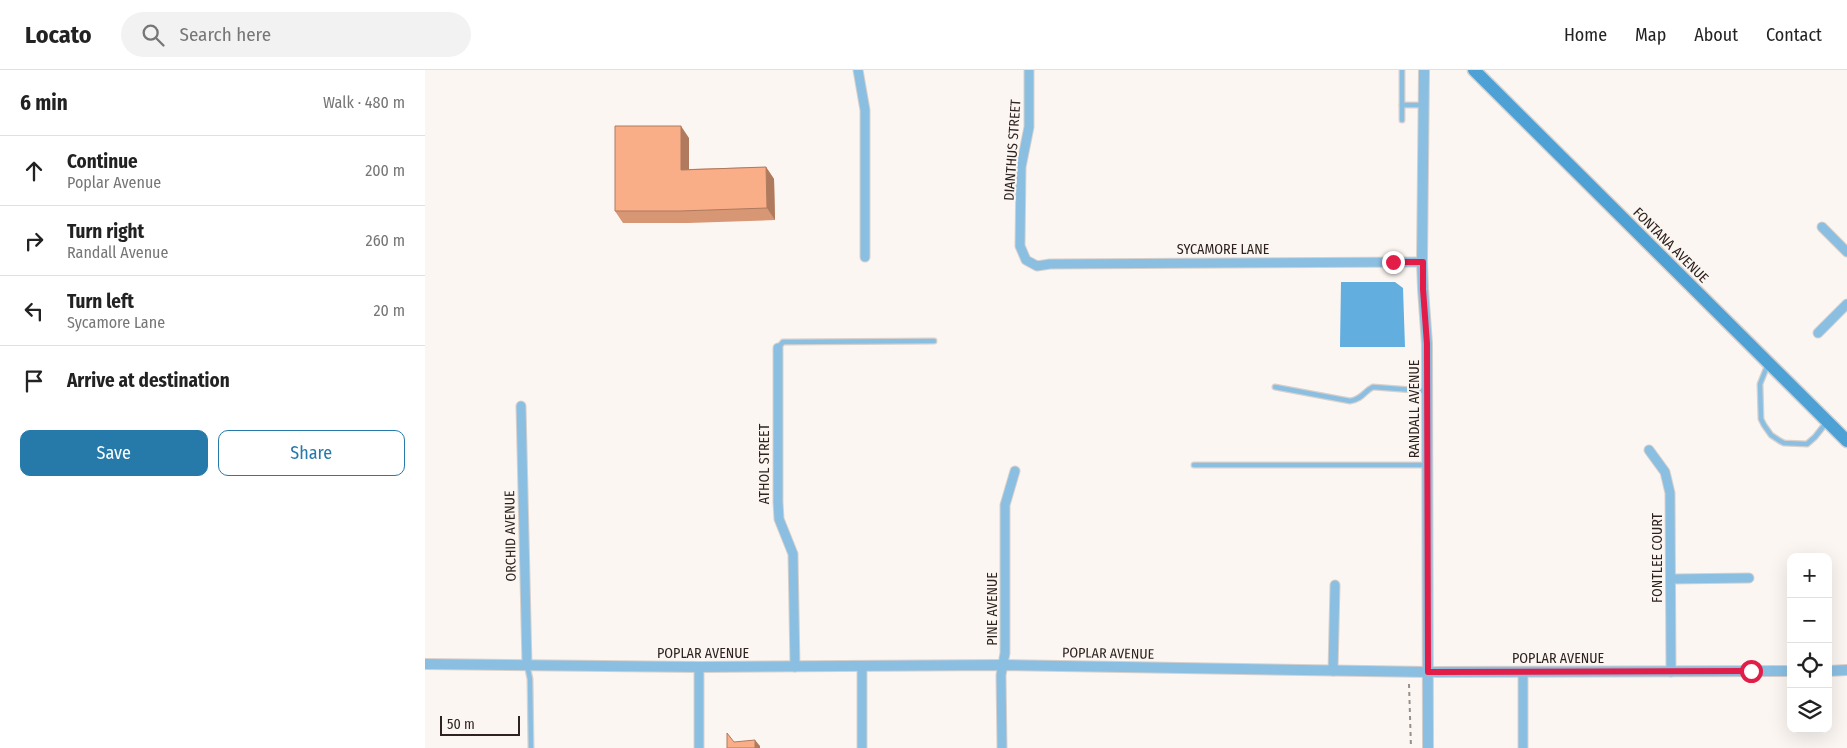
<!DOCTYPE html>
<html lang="en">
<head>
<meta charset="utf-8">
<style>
  body { margin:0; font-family:"Fira Sans Condensed",sans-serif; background:#f2f2f2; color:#222 }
  .controls { position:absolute; right:15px; bottom:15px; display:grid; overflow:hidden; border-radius:10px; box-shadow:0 5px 20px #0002 }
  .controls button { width:45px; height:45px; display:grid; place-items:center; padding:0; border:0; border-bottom:1px solid #e0e0e0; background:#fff; color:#222; font:25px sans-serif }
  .scale { position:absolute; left:15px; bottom:12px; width:80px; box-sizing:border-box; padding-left:5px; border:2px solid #2e231e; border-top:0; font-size:14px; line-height:18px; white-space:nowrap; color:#2e231e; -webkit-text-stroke:4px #fcf6f2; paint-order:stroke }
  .stop { position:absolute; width:15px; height:15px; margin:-11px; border:4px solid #e11d48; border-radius:50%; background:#fff }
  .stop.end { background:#e11d48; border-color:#fff; box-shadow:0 1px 5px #0008 }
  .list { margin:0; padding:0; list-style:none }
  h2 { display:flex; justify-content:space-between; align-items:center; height:65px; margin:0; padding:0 20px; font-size:21px }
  h2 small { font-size:16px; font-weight:400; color:#767676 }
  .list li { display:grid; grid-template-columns:32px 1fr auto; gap:15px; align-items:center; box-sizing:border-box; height:70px; padding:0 20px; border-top:1px solid #e0e0e0 }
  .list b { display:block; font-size:19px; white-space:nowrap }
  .list p { margin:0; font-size:16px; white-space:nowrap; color:#767676 }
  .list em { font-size:16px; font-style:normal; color:#767676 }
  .actions { display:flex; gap:10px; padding:15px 20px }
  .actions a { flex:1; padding:11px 0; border:1px solid #257aaa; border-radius:10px; text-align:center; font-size:18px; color:#257aaa }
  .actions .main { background:#257aaa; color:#fff }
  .icon { flex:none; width:28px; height:28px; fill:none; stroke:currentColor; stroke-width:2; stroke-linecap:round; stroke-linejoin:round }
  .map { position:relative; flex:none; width:1422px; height:678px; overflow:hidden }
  header { display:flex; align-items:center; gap:30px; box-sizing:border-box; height:70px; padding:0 25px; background:#fff; border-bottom:1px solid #e0e0e0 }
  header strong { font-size:24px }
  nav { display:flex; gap:28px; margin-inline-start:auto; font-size:18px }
  .search { width:350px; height:45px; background:#f2f2f2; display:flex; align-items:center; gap:12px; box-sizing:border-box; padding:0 18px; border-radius:28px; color:#767676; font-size:19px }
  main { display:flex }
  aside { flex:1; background:#fff }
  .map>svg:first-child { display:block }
</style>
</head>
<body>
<header>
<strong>Locato</strong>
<div class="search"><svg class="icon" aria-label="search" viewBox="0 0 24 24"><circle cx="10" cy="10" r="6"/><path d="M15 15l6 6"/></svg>Search here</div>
<nav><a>Home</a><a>Map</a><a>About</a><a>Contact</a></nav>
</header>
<main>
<aside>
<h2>6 min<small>Walk · 480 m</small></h2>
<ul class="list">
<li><svg class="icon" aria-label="ahead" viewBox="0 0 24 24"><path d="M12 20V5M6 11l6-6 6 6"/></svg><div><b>Continue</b><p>Poplar Avenue</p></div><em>200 m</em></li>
<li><svg class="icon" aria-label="right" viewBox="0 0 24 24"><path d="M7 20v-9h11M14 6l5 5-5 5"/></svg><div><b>Turn right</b><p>Randall Avenue</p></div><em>260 m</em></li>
<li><svg class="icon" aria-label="left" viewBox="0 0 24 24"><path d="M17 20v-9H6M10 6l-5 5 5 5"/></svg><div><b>Turn left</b><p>Sycamore Lane</p></div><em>20 m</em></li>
<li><svg class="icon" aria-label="arrive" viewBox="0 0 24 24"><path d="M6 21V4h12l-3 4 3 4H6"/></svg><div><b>Arrive at destination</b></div></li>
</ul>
<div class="actions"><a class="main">Save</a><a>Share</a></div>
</aside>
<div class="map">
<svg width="1422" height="678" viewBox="0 0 1422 678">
  <rect width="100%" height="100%" fill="#fcf6f2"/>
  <!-- water -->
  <path fill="#62aedf" d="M 916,212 L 970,212 L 978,218 L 980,277 L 915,277 Z"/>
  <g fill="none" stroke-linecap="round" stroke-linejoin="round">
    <defs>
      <g id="service">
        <path d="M 977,0 L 977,50"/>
        <path d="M 977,35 L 999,35"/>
        <path d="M 353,278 L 358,272 L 509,271"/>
        <path d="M 1343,294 L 1335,314 L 1336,349 L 1339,355 L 1346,365 L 1355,371 L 1359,373 L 1382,374 L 1390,367 L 1401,353"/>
        <path d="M 850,317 L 925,331 C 938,329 939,321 948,317 L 1002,321"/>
        <path d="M 769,395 L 1002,395"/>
        <path d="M 102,595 L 105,609 L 106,678"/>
      </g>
      <g id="minor">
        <path d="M 433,0 L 440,40 L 440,187"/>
        <path d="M 604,0 L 604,57 L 596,97 L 595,176 L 601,190 L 612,196 L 625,194 L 997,192"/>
        <path d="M 1397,157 L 1422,182"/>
        <path d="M 1393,263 L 1422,234"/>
        <path d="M 353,278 L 353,432 L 354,449 L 368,484 L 370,597"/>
        <path d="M 96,336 L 102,595"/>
        <path d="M 1224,380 L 1240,402 L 1245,423 L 1246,602"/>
        <path d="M 1246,509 L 1324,508"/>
        <path d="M 437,596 L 437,678"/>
        <path d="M 274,597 L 274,678"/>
        <path d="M 908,601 L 910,515"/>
        <path d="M 1098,602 L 1098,678"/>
        <path d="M 577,678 L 576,605 L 580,583 L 580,435 L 590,401"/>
      </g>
      <g id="tertiary">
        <path d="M 999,0 L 997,192 L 998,219 L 1002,274 L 1003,678"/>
        <path d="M 0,594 L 274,597 L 578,595 L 1003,602 L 1366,601"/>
        <path d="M 1403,601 L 1422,600"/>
      </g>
      <path id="secondary" d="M 1049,0 L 1422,371"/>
    </defs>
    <!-- service casing -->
    <use href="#service" stroke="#d7d0cc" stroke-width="7"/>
    <!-- minor casing -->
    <use href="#minor" stroke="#d7d0cc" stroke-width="11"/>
    <!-- tertiary casing -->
    <use href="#tertiary" stroke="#d7d0cc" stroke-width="12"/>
    <!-- secondary casing -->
    <use href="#secondary" stroke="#d7d0cc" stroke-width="15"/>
    <!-- path -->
    <path stroke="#978f8a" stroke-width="2" stroke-dasharray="4 4" stroke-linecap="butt" d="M 984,614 L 986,678"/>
    <!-- service -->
    <use href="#service" stroke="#8bbfe2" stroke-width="4.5"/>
    <!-- minor -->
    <use href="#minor" stroke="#8bbfe2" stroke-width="9"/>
    <!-- tertiary -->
    <use href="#tertiary" stroke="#8bbfe2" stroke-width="10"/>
    <!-- secondary -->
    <use href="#secondary" stroke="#4ea1d5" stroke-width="12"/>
  </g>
  <!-- wall -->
  <path fill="#d79674" d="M 264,68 L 264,99 L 341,97 L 349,109 L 350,150 L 263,153 L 198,153 L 190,141 Z"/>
  <!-- shaded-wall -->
  <g fill="#af7a5e">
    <path d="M 256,56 L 264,68 L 264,111 L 256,100 Z"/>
    <path d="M 341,97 L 349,109 L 350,150 L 342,138 Z"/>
    <path d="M 330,670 L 335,676 L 335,678 L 330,678 Z"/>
  </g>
  <!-- building -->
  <g fill="#faae87" stroke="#af7a5e">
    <path d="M 190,56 L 256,56 L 256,100 L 341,97 L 342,138 L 255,141 L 190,141 Z"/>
    <path d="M 302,663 L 309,672 L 330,670 L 330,678 L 302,678 Z"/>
  </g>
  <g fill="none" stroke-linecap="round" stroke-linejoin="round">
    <!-- route -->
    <path stroke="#e11d48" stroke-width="6" d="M 968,192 L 998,192 L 998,219 L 1002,274 L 1003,602 L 1326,601"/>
  </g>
  <g text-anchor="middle" stroke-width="4" stroke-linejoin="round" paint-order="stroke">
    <!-- street labels -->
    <g font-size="14" fill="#2e231e" stroke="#fcf6f2">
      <text transform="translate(587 80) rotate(-86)" y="5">DIANTHUS STREET</text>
      <text transform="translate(1246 175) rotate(45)" y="5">FONTANA AVENUE</text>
      <text x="798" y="184">SYCAMORE LANE</text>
      <text transform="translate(989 339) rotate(-90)" y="5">RANDALL AVENUE</text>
      <text transform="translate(339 394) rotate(-90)" y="5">ATHOL STREET</text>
      <text transform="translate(85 466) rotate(-91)" y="5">ORCHID AVENUE</text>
      <text transform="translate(1232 488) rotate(-90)" y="5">FONTLEE COURT</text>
      <text transform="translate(567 539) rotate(-90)" y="5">PINE AVENUE</text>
      <text x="278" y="588">POPLAR AVENUE</text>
      <text transform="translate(683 583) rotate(1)" y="5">POPLAR AVENUE</text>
      <text x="1133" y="593">POPLAR AVENUE</text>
    </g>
  </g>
</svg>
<div class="controls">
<button>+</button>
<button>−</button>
<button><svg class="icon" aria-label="locate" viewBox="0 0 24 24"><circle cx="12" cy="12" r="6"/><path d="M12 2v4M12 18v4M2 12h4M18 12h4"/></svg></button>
<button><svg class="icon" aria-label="layers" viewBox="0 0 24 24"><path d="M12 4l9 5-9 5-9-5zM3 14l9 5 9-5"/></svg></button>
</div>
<div class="scale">50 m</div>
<div class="stop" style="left:1326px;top:601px"></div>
<div class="stop end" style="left:968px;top:192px"></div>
</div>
</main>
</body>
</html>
